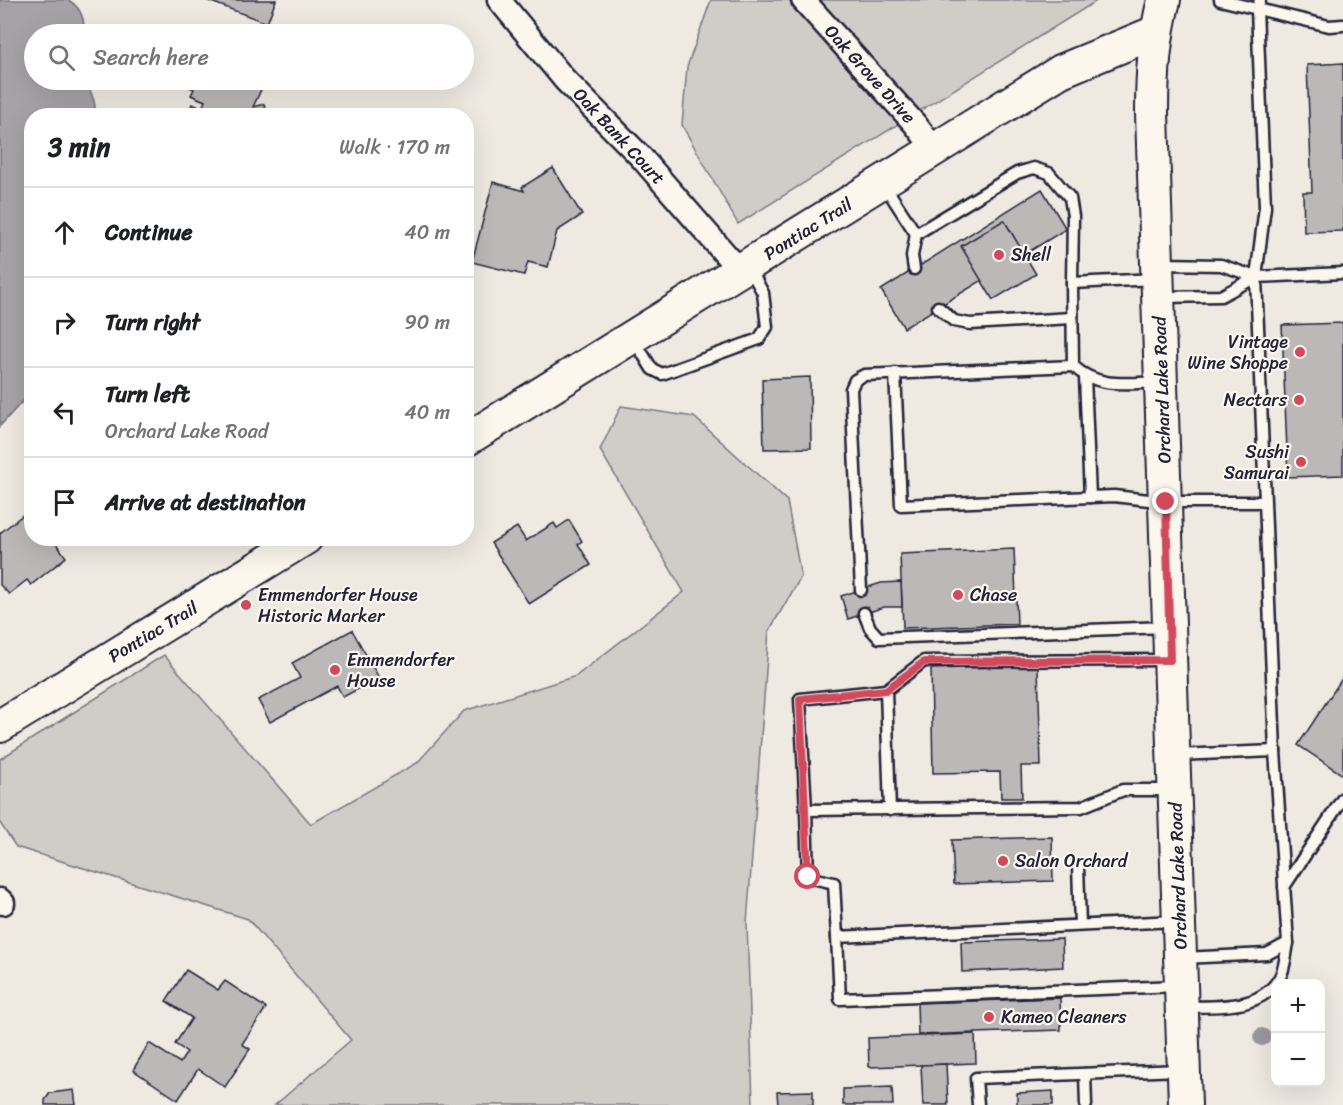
<!DOCTYPE html>
<html lang="en">
<head>
<meta charset="utf-8">
<style>
  body { margin:0; font-family:Sriracha,sans-serif; background:#f2f2f2; color:#202124 }
  .controls { position:absolute; right:18px; bottom:18px; display:grid; overflow:hidden; border-radius:12px; box-shadow:0 6px 24px #0002 }
  .controls button { width:54px; height:54px; display:grid; place-items:center; padding:0; border:0; border-bottom:2px solid #e0e0e0; background:#fff; color:#202124; font:30px sans-serif }
  .stop { position:absolute; width:18px; height:18px; margin:-14px; border:4px solid #d1495b; border-radius:50%; background:#fff }
  .stop.end { background:#d1495b; border-color:#fff; box-shadow:0 2px 6px #0008 }
  .list { margin:0; padding:0; list-style:none }
  h2 { display:flex; justify-content:space-between; align-items:center; height:78px; margin:0; padding:0 24px; font-size:26px }
  h2 small { font-size:20px; font-weight:400; color:#757577 }
  .list li { display:grid; grid-template-columns:39px 1fr auto; gap:18px; align-items:center; box-sizing:border-box; height:90px; padding:0 24px; border-top:2px solid #e0e0e0 }
  .list b { display:block; font-size:22px; white-space:nowrap }
  .list p { margin:0; font-size:20px; white-space:nowrap; color:#757577 }
  .list em { font-size:20px; font-style:normal; color:#757577 }
  .icon { flex:none; width:33px; height:33px; fill:none; stroke:currentColor; stroke-width:2; stroke-linecap:round; stroke-linejoin:round }
  .map { position:relative; flex:none; width:1343px; height:1105px; overflow:hidden }
  .search { position:absolute; background:#fff; box-shadow:0 6px 24px #0002; left:24px; top:24px; width:450px; height:66px; display:flex; align-items:center; gap:15px; box-sizing:border-box; padding:0 21px; border-radius:33px; color:#757577; font-size:22px }
  .panel { position:absolute; background:#fff; box-shadow:0 6px 24px #0002; left:24px; top:108px; width:450px; height:438px; border-radius:24px }
  .map>svg:first-child { display:block }
</style>
</head>
<body>
<div class="map">
<svg width="1343" height="1105" viewBox="0 0 1343 1105">
  <rect width="100%" height="100%" fill="#eeeae2"/>
  <filter id="ink" filterUnits="userSpaceOnUse"><feTurbulence type="fractalNoise" baseFrequency=".0167" numOctaves="2"/><feDisplacementMap in="SourceGraphic" scale="12" xChannelSelector="R" yChannelSelector="G"/><feConvolveMatrix kernelMatrix="1 2 1 2 8 2 1 2 1" color-interpolation-filters="sRGB"/></filter>
  <g filter="url(#ink)">
    <!-- green -->
    <g fill="#d0cdc9" stroke="#797882" stroke-width="1.5">
      <path d="M 711,0 L 1098,0 L 738,224 L 682,125 L 687,67 Z"/>
      <path d="M 621,406 L 694,417 L 787,501 L 801,577 L 769,631 L 747,923 L 753,1105 L 275,1105 L 351,1040 L 248,919 L 16,847 L 0,823 L 0,759 L 164,655 L 311,824 L 417,763 L 464,711 L 576,676 L 684,592 L 600,450 Z"/>
    </g>
    <!-- water -->
    <path fill="#a6a3a7" stroke="#716f7c" stroke-width="1.5" d="M 0,0 L 68,0 C 81,7 85,20 84,34 L 34,34 L 34,80 L 86,80 C 90,92 97,102 95,115 L 32,116 L 31,392 L 0,426 Z"/>
    <!-- building -->
    <g fill="#bcb8b8" stroke="#22223b" stroke-width="1.5">
      <path d="M 206,0 L 276,0 L 267,23 Z"/>
      <path d="M 1343,63 L 1343,231 L 1304,232 L 1303,192 L 1312,192 L 1307,65 Z"/>
      <path d="M 180,80 L 261,80 L 265,81 L 253,107 L 264,104 L 268,116 L 187,116 L 192,104 L 202,108 L 205,101 L 191,95 L 194,89 L 179,82 Z"/>
      <path d="M 553,168 L 582,215 L 557,231 L 548,267 L 528,262 L 524,275 L 472,262 L 493,182 L 524,191 L 522,187 Z"/>
      <path d="M 1042,189 L 1066,229 L 904,328 L 881,290 Z"/>
      <path d="M 1004,220 L 1036,274 L 993,300 L 961,246 Z"/>
      <path d="M 1343,323 L 1343,475 L 1288,477 L 1282,325 Z"/>
      <path d="M 810,377 L 811,448 L 764,449 L 762,379 Z"/>
      <path d="M 29,510 L 32,513 L 32,538 L 52,538 L 66,557 L 31,585 L 27,580 L 9,594 L 0,585 L 0,533 Z"/>
      <path d="M 569,520 L 582,541 L 578,544 L 591,565 L 529,604 L 491,543 L 517,527 L 526,541 L 554,523 L 557,528 Z"/>
      <path d="M 1014,549 L 1017,624 L 903,628 L 900,554 Z"/>
      <path d="M 901,582 L 902,607 L 884,607 L 848,619 L 841,596 L 881,583 Z"/>
      <path d="M 352,630 L 379,678 L 343,697 L 337,686 L 270,722 L 258,700 L 300,678 L 292,663 Z"/>
      <path d="M 1038,666 L 1041,766 L 1021,766 L 1022,798 L 1001,798 L 1000,772 L 933,773 L 931,669 Z"/>
      <path d="M 1343,677 L 1343,775 L 1298,745 Z"/>
      <path d="M 1052,837 L 1053,881 L 954,884 L 952,840 Z"/>
      <path d="M 1062,939 L 1063,967 L 962,972 L 961,942 Z"/>
      <path d="M 186,970 L 218,990 L 225,981 L 266,1008 L 242,1044 L 250,1049 L 225,1087 L 198,1069 L 178,1100 L 133,1070 L 149,1043 L 180,1063 L 187,1052 L 175,1044 L 192,1018 L 166,1001 Z"/>
      <path d="M 1060,998 L 1061,1030 L 918,1035 L 917,1003 Z"/>
      <path d="M 975,1034 L 976,1063 L 869,1067 L 868,1038 Z"/>
      <path d="M 946,1064 L 948,1105 L 923,1105 L 921,1065 Z"/>
      <path d="M 892,1087 L 893,1105 L 843,1105 L 843,1089 Z"/>
      <path d="M 74,1090 L 76,1105 L 45,1105 L 45,1100 L 50,1093 Z"/>
      <path d="M 813,1091 L 813,1105 L 778,1105 L 777,1092 Z"/>
      <path d="M 1053,1091 L 1053,1105 L 1017,1105 L 1017,1093 Z"/>
    </g>
    <g fill="none" stroke-linecap="round" stroke-linejoin="round">
      <defs>
        <g id="service">
          <path d="M 1220,0 L 1329,26 L 1343,25"/>
          <path d="M 1260,0 L 1257,9 L 1265,207 L 1256,277 L 1275,751 L 1288,943"/>
          <path d="M 883,183 L 916,234 L 1017,173 L 1034,168 L 1049,173 L 1070,198 L 1073,216 L 1072,283 L 1156,279"/>
          <path d="M 1159,264 L 1221,265 L 1256,277 L 1221,296 L 1161,297"/>
          <path d="M 914,269 L 912,256 L 916,234"/>
          <path d="M 1256,277 L 1343,273"/>
          <path d="M 1072,283 L 1073,366"/>
          <path d="M 938,307 L 954,321 L 970,324 L 1071,318"/>
          <path d="M 633,338 L 652,369 L 662,374 L 759,339 L 767,327 L 763,293 L 750,269"/>
          <path d="M 895,373 L 901,505 L 1114,496 L 1166,502 L 1264,502"/>
          <path d="M 1085,377 L 1090,497"/>
          <path d="M 861,590 L 851,389 L 855,380 L 864,375 L 1073,366 C 1098,389 1127,383 1159,382"/>
          <path d="M 864,613 L 870,628 L 879,638 L 1166,627"/>
          <path d="M 1176,755 L 1275,751"/>
          <path d="M 1172,790 L 1123,790 L 1081,807 L 806,810 L 808,877 L 834,883 L 837,937 L 1176,921"/>
          <path d="M 806,810 L 800,699 L 886,690"/>
          <path d="M 890,810 L 886,690 L 924,661 L 1167,660"/>
          <path d="M 1078,866 L 1080,925"/>
          <path d="M 1284,887 L 1343,798"/>
          <path d="M 837,937 L 840,999 L 1178,986"/>
          <path d="M 1182,958 L 1267,954 L 1288,943 C 1286,953 1285,966 1281,975 C 1263,1011 1219,1006 1184,1007"/>
          <path d="M 1085,1074 L 1086,1105"/>
          <path d="M 978,1105 L 976,1078 L 1180,1070"/>
        </g>
        <g id="minor">
          <path d="M 499,0 L 565,80 L 640,156 L 740,271"/>
          <path d="M 803,0 L 915,124 L 935,150"/>
          <path d="M 0,900 L 3,903"/>
        </g>
        <g id="secondary">
          <path d="M 1164,0 C 1154,39 1152,74 1152,114 L 1185,1105"/>
          <path d="M 466,440 L 1061,71 L 1156,32"/>
          <path d="M 0,726 L 306,538"/>
        </g>
      </defs>
      <!-- service casing -->
      <use href="#service" stroke="#22223b" stroke-width="15"/>
      <!-- minor casing -->
      <use href="#minor" stroke="#22223b" stroke-width="27"/>
      <!-- secondary casing -->
      <use href="#secondary" stroke="#22223b" stroke-width="36"/>
      <!-- service -->
      <use href="#service" stroke="#fbf7ec" stroke-width="10"/>
      <!-- minor -->
      <use href="#minor" stroke="#fbf7ec" stroke-width="22"/>
      <!-- secondary -->
      <use href="#secondary" stroke="#fbf7ec" stroke-width="32"/>
    </g>
    <!-- trees -->
    <circle fill="#9a989e" cx="1262" cy="1037" r="9"/>
  </g>
  <g fill="none" stroke-linecap="round" stroke-linejoin="round" filter="url(#ink)">
    <!-- route -->
    <path stroke="#d1495b" stroke-width="8" d="M 808,877 L 800,699 L 886,690 L 924,662 L 1170,660 L 1166,502"/>
  </g>
  <!-- markers -->
  <g fill="#d1495b" stroke="#fbf7ec" stroke-width="2">
    <circle cx="999" cy="255" r="6"/>
    <circle cx="1300" cy="352" r="6"/>
    <circle cx="1299" cy="400" r="6"/>
    <circle cx="1301" cy="462" r="6"/>
    <circle cx="958" cy="595" r="6"/>
    <circle cx="246" cy="605" r="6"/>
    <circle cx="335" cy="670" r="6"/>
    <circle cx="1003" cy="861" r="6"/>
    <circle cx="989" cy="1017" r="6"/>
  </g>
  <g text-anchor="middle" stroke-width="4.5" stroke-linejoin="round" paint-order="stroke">
    <!-- street labels -->
    <g font-size="18" fill="#22223b" stroke="#fbf7ec">
      <text transform="translate(870 74) rotate(48)" y="6">Oak Grove Drive</text>
      <text transform="translate(619 136) rotate(47)" y="6">Oak Bank Court</text>
      <text transform="translate(808 229) rotate(-32)" y="6">Pontiac Trail</text>
      <text transform="translate(1162 390) rotate(-92)" y="6">Orchard Lake Road</text>
      <text transform="translate(153 632) rotate(-31)" y="6">Pontiac Trail</text>
      <text transform="translate(1178 876) rotate(-92)" y="6">Orchard Lake Road</text>
    </g>
    <!-- poi labels -->
    <g font-size="18" fill="#22223b" stroke="#fbf7ec" text-anchor="start">
      <text x="1011" y="261">Shell</text>
      <text x="1288" y="348" text-anchor="end">Vintage<tspan x="1288" dy="21">Wine Shoppe</tspan></text>
      <text x="1287" y="406" text-anchor="end">Nectars</text>
      <text x="1289" y="458" text-anchor="end">Sushi<tspan x="1289" dy="21">Samurai</tspan></text>
      <text x="258" y="601">Emmendorfer House<tspan x="258" dy="21">Historic Marker</tspan></text>
      <text x="970" y="601">Chase</text>
      <text x="347" y="666">Emmendorfer<tspan x="347" dy="21">House</tspan></text>
      <text x="1015" y="867">Salon Orchard</text>
      <text x="1001" y="1023">Kameo Cleaners</text>
    </g>
  </g>
</svg>
<div class="controls">
<button>+</button>
<button>−</button>
</div>
<div class="stop" style="left:808px;top:877px"></div>
<div class="stop end" style="left:1166px;top:502px"></div>
<div class="search"><svg class="icon" aria-label="search" viewBox="0 0 24 24"><circle cx="10" cy="10" r="6"/><path d="M15 15l6 6"/></svg>Search here</div>
<section class="panel">
<h2>3 min<small>Walk · 170 m</small></h2>
<ul class="list">
<li><svg class="icon" aria-label="ahead" viewBox="0 0 24 24"><path d="M12 20V5M6 11l6-6 6 6"/></svg><div><b>Continue</b></div><em>40 m</em></li>
<li><svg class="icon" aria-label="right" viewBox="0 0 24 24"><path d="M7 20v-9h11M14 6l5 5-5 5"/></svg><div><b>Turn right</b></div><em>90 m</em></li>
<li><svg class="icon" aria-label="left" viewBox="0 0 24 24"><path d="M17 20v-9H6M10 6l-5 5 5 5"/></svg><div><b>Turn left</b><p>Orchard Lake Road</p></div><em>40 m</em></li>
<li><svg class="icon" aria-label="arrive" viewBox="0 0 24 24"><path d="M6 21V4h12l-3 4 3 4H6"/></svg><div><b>Arrive at destination</b></div></li>
</ul>
</section>
</div>
</body>
</html>
